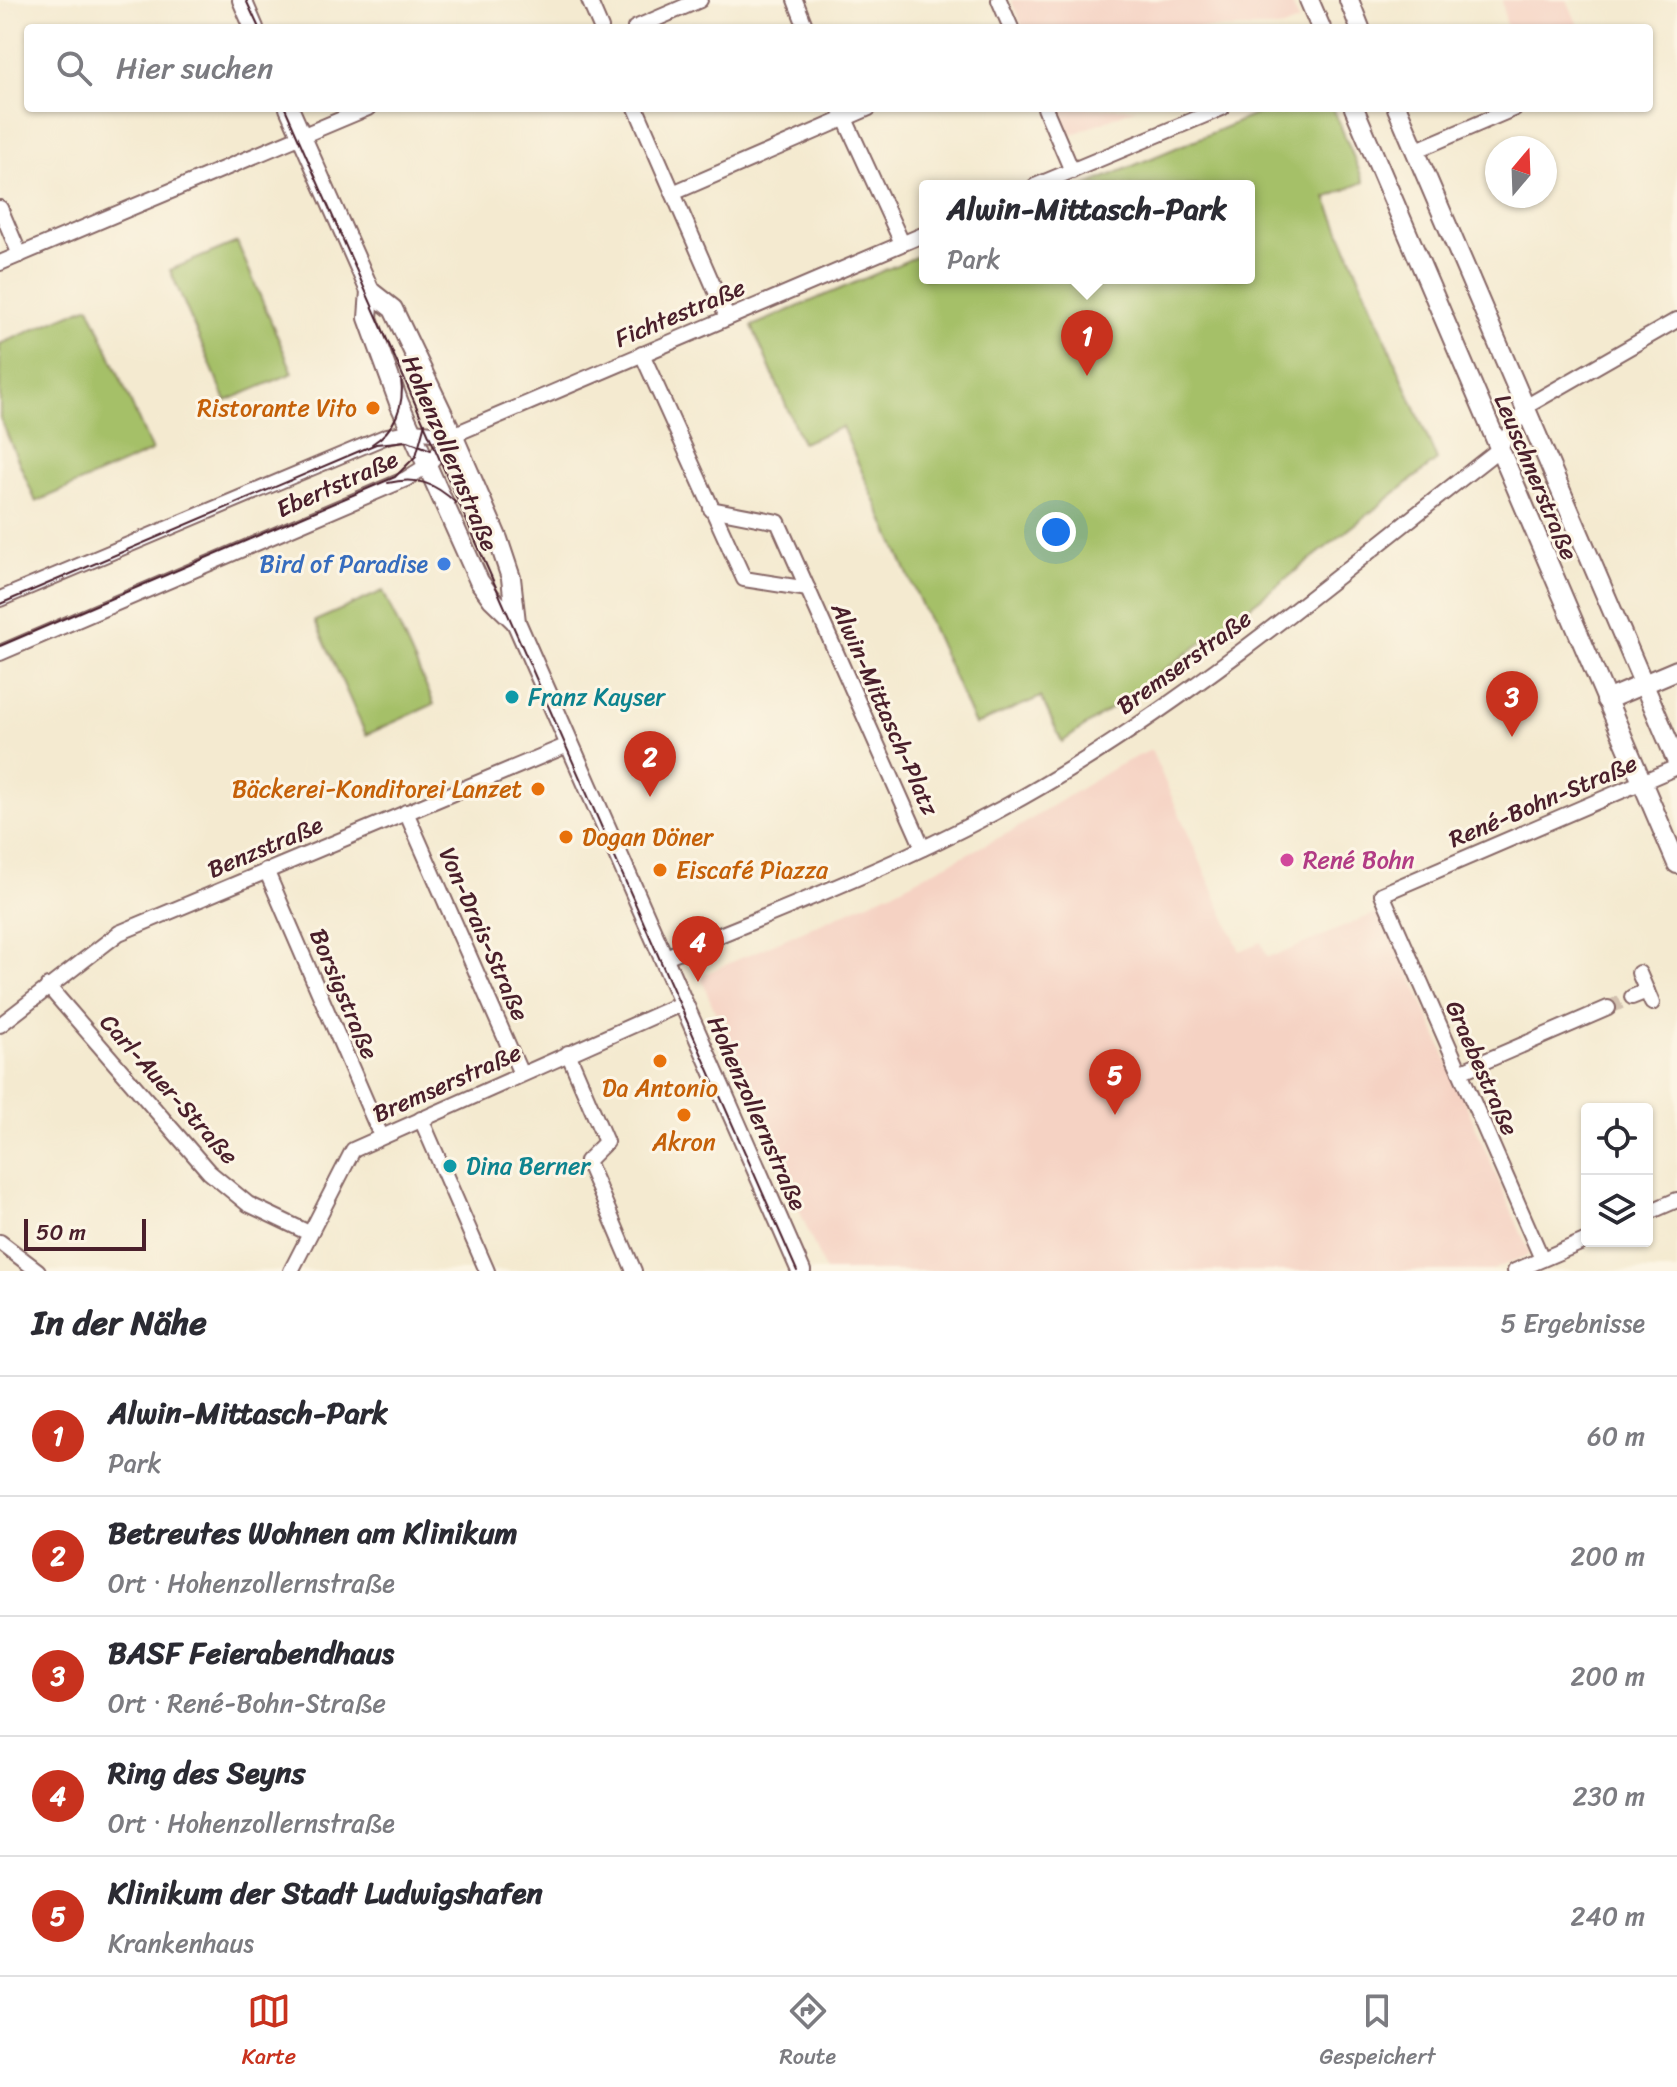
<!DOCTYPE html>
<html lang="de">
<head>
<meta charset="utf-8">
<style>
  body { margin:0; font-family:Sriracha,sans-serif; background:#f2f2f3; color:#2b2b33 }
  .controls { position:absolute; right:24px; bottom:24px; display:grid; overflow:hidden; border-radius:8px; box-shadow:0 2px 6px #0004 }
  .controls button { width:72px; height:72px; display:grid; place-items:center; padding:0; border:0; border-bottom:2px solid #e1e1e2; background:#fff; color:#2b2b33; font:40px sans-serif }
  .compass { position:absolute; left:1485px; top:136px; width:72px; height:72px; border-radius:50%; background:#fff; box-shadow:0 2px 6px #0004; rotate:19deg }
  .scale { position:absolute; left:24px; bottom:20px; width:122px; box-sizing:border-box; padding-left:8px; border:4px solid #4a1f2b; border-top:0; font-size:22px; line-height:28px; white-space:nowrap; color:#4a1f2b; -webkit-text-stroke:6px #fcf5e5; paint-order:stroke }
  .you { position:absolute; left:1056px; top:532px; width:28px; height:28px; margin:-20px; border:6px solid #fff; border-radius:50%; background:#1a73e8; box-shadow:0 0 0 12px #1a73e833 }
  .badge { display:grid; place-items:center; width:52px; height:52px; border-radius:50%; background:#c8321e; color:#fff; font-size:26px; font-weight:700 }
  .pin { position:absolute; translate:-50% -66px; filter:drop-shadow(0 2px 4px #0008) }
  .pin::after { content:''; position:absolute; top:42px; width:28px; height:24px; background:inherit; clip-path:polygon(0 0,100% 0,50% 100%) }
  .popup { position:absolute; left:919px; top:180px; width:336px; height:104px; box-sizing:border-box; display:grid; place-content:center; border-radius:8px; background:#fff; filter:drop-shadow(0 2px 6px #0005); font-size:26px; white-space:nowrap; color:#7c7c81 }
  .popup b { font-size:30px; color:#2b2b33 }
  .popup::after { content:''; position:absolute; left:50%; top:100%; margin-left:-16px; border:16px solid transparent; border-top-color:#fff }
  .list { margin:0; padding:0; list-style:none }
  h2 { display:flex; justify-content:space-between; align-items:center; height:104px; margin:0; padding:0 32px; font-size:34px }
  h2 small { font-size:26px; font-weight:400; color:#7c7c81 }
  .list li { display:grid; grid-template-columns:52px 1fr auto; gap:24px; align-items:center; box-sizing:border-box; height:120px; padding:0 32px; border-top:2px solid #e1e1e2 }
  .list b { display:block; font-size:30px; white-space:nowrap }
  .list p { margin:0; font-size:26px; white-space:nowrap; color:#7c7c81 }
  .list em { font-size:26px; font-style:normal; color:#7c7c81 }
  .icon { flex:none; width:44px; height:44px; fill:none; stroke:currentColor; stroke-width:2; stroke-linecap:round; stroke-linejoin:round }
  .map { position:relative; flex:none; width:1677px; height:1271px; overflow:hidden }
  .search { position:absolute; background:#fff; box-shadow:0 2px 6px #0004; left:24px; right:24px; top:24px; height:88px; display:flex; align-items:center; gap:20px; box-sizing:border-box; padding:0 28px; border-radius:8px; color:#7c7c81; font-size:30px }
  .sheet { height:704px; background:#fff }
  nav { display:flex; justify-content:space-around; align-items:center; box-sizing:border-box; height:112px; border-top:2px solid #e1e1e2; background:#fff; font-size:22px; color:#7c7c81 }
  nav a { display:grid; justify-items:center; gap:4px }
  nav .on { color:#c8321e }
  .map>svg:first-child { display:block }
</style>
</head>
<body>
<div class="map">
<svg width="1677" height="1271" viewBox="0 0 1677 1271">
  <rect width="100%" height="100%" fill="#fcf5e5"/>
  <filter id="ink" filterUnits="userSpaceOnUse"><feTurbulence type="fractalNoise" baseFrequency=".0125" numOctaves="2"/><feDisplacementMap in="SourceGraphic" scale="16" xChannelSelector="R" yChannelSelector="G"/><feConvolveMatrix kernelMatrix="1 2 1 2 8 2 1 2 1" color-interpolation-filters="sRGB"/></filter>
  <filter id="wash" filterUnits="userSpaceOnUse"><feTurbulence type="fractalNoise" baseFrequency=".006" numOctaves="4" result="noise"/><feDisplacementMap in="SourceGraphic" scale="32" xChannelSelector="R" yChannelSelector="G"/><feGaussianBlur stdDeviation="1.8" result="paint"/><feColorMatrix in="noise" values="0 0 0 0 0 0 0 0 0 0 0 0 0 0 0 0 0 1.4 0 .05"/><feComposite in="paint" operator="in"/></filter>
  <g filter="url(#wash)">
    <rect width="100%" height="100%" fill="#f4ead0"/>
    <!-- built -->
    <g fill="#f5d2c3">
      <path d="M 1011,0 L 1290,0 L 1299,21 L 1283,28 L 1023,28 Z"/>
      <path d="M 1502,0 L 1567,0 L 1579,28 L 1507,28 Z"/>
      <path d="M 1057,108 L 1136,108 L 1069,136 Z"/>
      <path d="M 1151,750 L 1240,951 L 1261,942 L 1267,956 L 1280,954 L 1383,910 L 1530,1254 L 1490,1271 L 825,1271 L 700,976 L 898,889 L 1012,831 L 1117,766 Z"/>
    </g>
    <!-- green -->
    <g fill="#a5c067" stroke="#787049" stroke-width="2">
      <path d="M 1271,108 L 1333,108 L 1364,182 L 1326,198 L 1437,460 C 1314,557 1191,655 1062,742 L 1041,697 L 975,725 L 842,427 L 802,443 L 752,326 L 925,253 L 925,278 L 1249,278 L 1249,186 L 1085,186 Z"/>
      <path d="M 237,242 L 293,373 L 226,401 L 170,270 Z"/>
      <path d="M 89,306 L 152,451 L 36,502 L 0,418 L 0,344 Z"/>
      <path d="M 383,591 L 434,704 L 366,735 L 315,621 Z"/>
    </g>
  </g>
  <g filter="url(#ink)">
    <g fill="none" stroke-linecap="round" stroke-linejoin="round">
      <!-- minor-tunnel -->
      <path stroke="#d2c1af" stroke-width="14" stroke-dasharray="14 7" stroke-linecap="butt" d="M 1608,1008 L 1632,997"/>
      <defs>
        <g id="minor">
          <path d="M 589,0 L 601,28"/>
          <path d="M 795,0 L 806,28"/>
          <path d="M 999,0 L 1011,28"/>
          <path d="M 635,28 L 700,0"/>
          <path d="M 636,108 L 727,317"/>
          <path d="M 840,108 L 902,243"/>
          <path d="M 1045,108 L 1072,171"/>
          <path d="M 1417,150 L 1515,108"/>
          <path d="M 1035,186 L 1222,108"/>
          <path d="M 673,193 L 869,108"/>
          <path d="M 0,208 L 20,255"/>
          <path d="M 0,263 L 368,108"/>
          <path d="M 642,354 L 744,579 L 808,589"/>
          <path d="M 711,509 L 778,522 L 923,848"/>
          <path d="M 0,599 L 387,436 L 412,431 L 453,435"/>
          <path d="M 0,653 L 406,479 L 428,465 L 453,435 L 925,234"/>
          <path d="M 406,812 L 521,1074"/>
          <path d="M 266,870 L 381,1136"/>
          <path d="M 663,958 C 800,902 944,848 1070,769 C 1221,676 1358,559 1498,450 L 1527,406 L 1677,320"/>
          <path d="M 1639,973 L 1652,1003"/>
          <path d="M 48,986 L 209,1172 L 248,1204 L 309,1233"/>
          <path d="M 1632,997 L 1647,991"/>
          <path d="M 0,1025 L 119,933 L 568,745"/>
          <path d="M 568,1053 L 606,1142 L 587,1161 L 634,1271"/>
          <path d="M 1460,1072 L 1608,1008"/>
          <path d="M 421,1119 L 487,1271"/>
          <path d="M 1647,1213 L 1677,1200"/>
          <path d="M 0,1242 L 38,1271"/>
          <path d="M 1542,1259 L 1382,894 L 1677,767"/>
          <path d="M 291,1271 L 353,1150 L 683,1003"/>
          <path d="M 1515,1271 L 1587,1240"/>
        </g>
        <g id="tertiary">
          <path d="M 242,0 L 254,28"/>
          <path d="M 1309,0 L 1321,28"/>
          <path d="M 1349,0 L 1360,28"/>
          <path d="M 289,108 L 370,291 L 368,318 L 399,403 L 479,581 L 492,599 L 516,622"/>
          <path d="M 1354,108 L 1677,864"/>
          <path d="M 1397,108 L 1677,762"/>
          <path d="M 370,291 L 393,309 L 453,435 L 498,539 L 511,578 L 516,622 L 801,1271"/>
          <path d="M 1606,700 L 1677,670"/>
        </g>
      </defs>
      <!-- minor casing -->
      <use href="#minor" stroke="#866665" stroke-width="18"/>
      <!-- tertiary casing -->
      <use href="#tertiary" stroke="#866665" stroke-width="22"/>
      <!-- minor -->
      <use href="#minor" stroke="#fff" stroke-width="14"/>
      <!-- tertiary -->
      <use href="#tertiary" stroke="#fff" stroke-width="18"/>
      <!-- tram -->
      <g stroke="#4a1f2b" stroke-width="2">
        <path d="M 246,0 L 259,28"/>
        <path d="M 285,108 L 797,1271"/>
        <path d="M 372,444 C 395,430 405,405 401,379"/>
        <path d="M 388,483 C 416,476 435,483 456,503"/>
        <path d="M 0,604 L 376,444 L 408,441 L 431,450"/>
        <path d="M 0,646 L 395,477 L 416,456 L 425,423"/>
      </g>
    </g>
  </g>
  <!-- markers -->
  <g fill="#e8710a" stroke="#fcf5e5" stroke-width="3">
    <circle cx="373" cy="408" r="8"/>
    <circle cx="538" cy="789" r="8"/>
    <circle cx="566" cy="837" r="8"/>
    <circle cx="660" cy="870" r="8"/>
    <circle cx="660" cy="1061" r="8"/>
    <circle cx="684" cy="1115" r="8"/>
  </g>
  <circle fill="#3f7fe0" stroke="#fcf5e5" stroke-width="3" cx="444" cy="564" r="8"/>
  <g fill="#0f9aa8" stroke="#fcf5e5" stroke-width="3">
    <circle cx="512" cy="697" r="8"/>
    <circle cx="450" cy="1166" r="8"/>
  </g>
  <circle fill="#d1479c" stroke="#fcf5e5" stroke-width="3" cx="1287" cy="860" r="8"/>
  <g text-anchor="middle" stroke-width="6" stroke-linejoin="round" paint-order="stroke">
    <!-- street labels -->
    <g font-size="24" fill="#4a1f2b" stroke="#fcf5e5">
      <text transform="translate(680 313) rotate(-23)" y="8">Fichtestraße</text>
      <text transform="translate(450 453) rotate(67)" y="8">Hohenzollernstraße</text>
      <text transform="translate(1536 477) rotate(67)" y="8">Leuschnerstraße</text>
      <text transform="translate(337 484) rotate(-24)" y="8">Ebertstraße</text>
      <text transform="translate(1184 662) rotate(-36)" y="8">Bremserstraße</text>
      <text transform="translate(885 709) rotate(66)" y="8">Alwin-Mittasch-Platz</text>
      <text transform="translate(1543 801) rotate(-23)" y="8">René-Bohn-Straße</text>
      <text transform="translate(265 847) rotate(-23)" y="8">Benzstraße</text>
      <text transform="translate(484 934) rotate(66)" y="8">Von-Drais-Straße</text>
      <text transform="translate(344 994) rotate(67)" y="8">Borsigstraße</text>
      <text transform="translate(1482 1068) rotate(66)" y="8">Graebestraße</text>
      <text transform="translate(447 1083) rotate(-24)" y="8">Bremserstraße</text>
      <text transform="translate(169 1089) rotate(48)" y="8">Carl-Auer-Straße</text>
      <text transform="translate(757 1113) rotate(66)" y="8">Hohenzollernstraße</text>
    </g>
    <!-- food labels -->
    <g font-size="24" fill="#c56008" stroke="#fcf5e5" text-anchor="end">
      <text x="357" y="416">Ristorante Vito</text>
      <text x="522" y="797">Bäckerei-Konditorei Lanzet</text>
      <text x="582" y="845" text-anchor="start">Dogan Döner</text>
      <text x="676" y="878" text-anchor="start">Eiscafé Piazza</text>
      <text x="660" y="1096" text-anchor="middle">Da Antonio</text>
      <text x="684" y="1150" text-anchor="middle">Akron</text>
    </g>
    <!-- shop labels -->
    <g font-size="24" fill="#366cbe" stroke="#fcf5e5" text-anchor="end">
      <text x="428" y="572">Bird of Paradise</text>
    </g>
    <!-- culture labels -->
    <g font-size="24" fill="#0d838f" stroke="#fcf5e5" text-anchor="start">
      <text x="528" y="705">Franz Kayser</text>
      <text x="466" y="1174">Dina Berner</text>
    </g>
    <!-- hotel labels -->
    <g font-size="24" fill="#b23c85" stroke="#fcf5e5" text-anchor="start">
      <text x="1303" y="868">René Bohn</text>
    </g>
  </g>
</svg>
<div class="controls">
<button><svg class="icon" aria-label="locate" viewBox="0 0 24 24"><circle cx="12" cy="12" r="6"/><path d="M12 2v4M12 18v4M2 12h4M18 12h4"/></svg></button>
<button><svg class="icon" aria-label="layers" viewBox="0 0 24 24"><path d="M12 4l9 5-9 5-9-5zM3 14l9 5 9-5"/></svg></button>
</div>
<svg class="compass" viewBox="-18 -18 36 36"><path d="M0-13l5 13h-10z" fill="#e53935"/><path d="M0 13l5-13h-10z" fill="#7c7c81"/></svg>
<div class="scale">50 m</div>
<div class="you"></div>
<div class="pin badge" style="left:1087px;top:376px">1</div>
<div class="popup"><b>Alwin-Mittasch-Park</b>Park</div>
<div class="pin badge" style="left:650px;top:797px">2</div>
<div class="pin badge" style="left:1512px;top:737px">3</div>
<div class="pin badge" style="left:698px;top:982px">4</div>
<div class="pin badge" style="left:1115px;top:1115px">5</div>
<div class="search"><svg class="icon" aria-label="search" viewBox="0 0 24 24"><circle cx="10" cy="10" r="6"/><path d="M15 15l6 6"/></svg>Hier suchen</div>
</div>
<section class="sheet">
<h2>In der Nähe<small>5 Ergebnisse</small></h2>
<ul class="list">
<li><span class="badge">1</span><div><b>Alwin-Mittasch-Park</b><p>Park</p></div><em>60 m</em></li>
<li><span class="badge">2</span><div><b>Betreutes Wohnen am Klinikum</b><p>Ort · Hohenzollernstraße</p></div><em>200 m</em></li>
<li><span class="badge">3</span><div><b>BASF Feierabendhaus</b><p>Ort · René-Bohn-Straße</p></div><em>200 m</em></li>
<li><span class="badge">4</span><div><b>Ring des Seyns</b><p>Ort · Hohenzollernstraße</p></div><em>230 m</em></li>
<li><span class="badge">5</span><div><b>Klinikum der Stadt Ludwigshafen</b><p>Krankenhaus</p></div><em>240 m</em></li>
</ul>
</section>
<nav>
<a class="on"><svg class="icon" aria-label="map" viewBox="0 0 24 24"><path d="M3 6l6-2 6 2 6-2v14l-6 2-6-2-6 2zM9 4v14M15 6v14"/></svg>Karte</a>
<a><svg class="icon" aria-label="directions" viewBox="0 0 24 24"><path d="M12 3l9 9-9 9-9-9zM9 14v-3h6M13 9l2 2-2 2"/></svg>Route</a>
<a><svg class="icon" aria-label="saved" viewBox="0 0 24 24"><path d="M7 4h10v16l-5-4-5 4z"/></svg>Gespeichert</a>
</nav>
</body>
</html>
